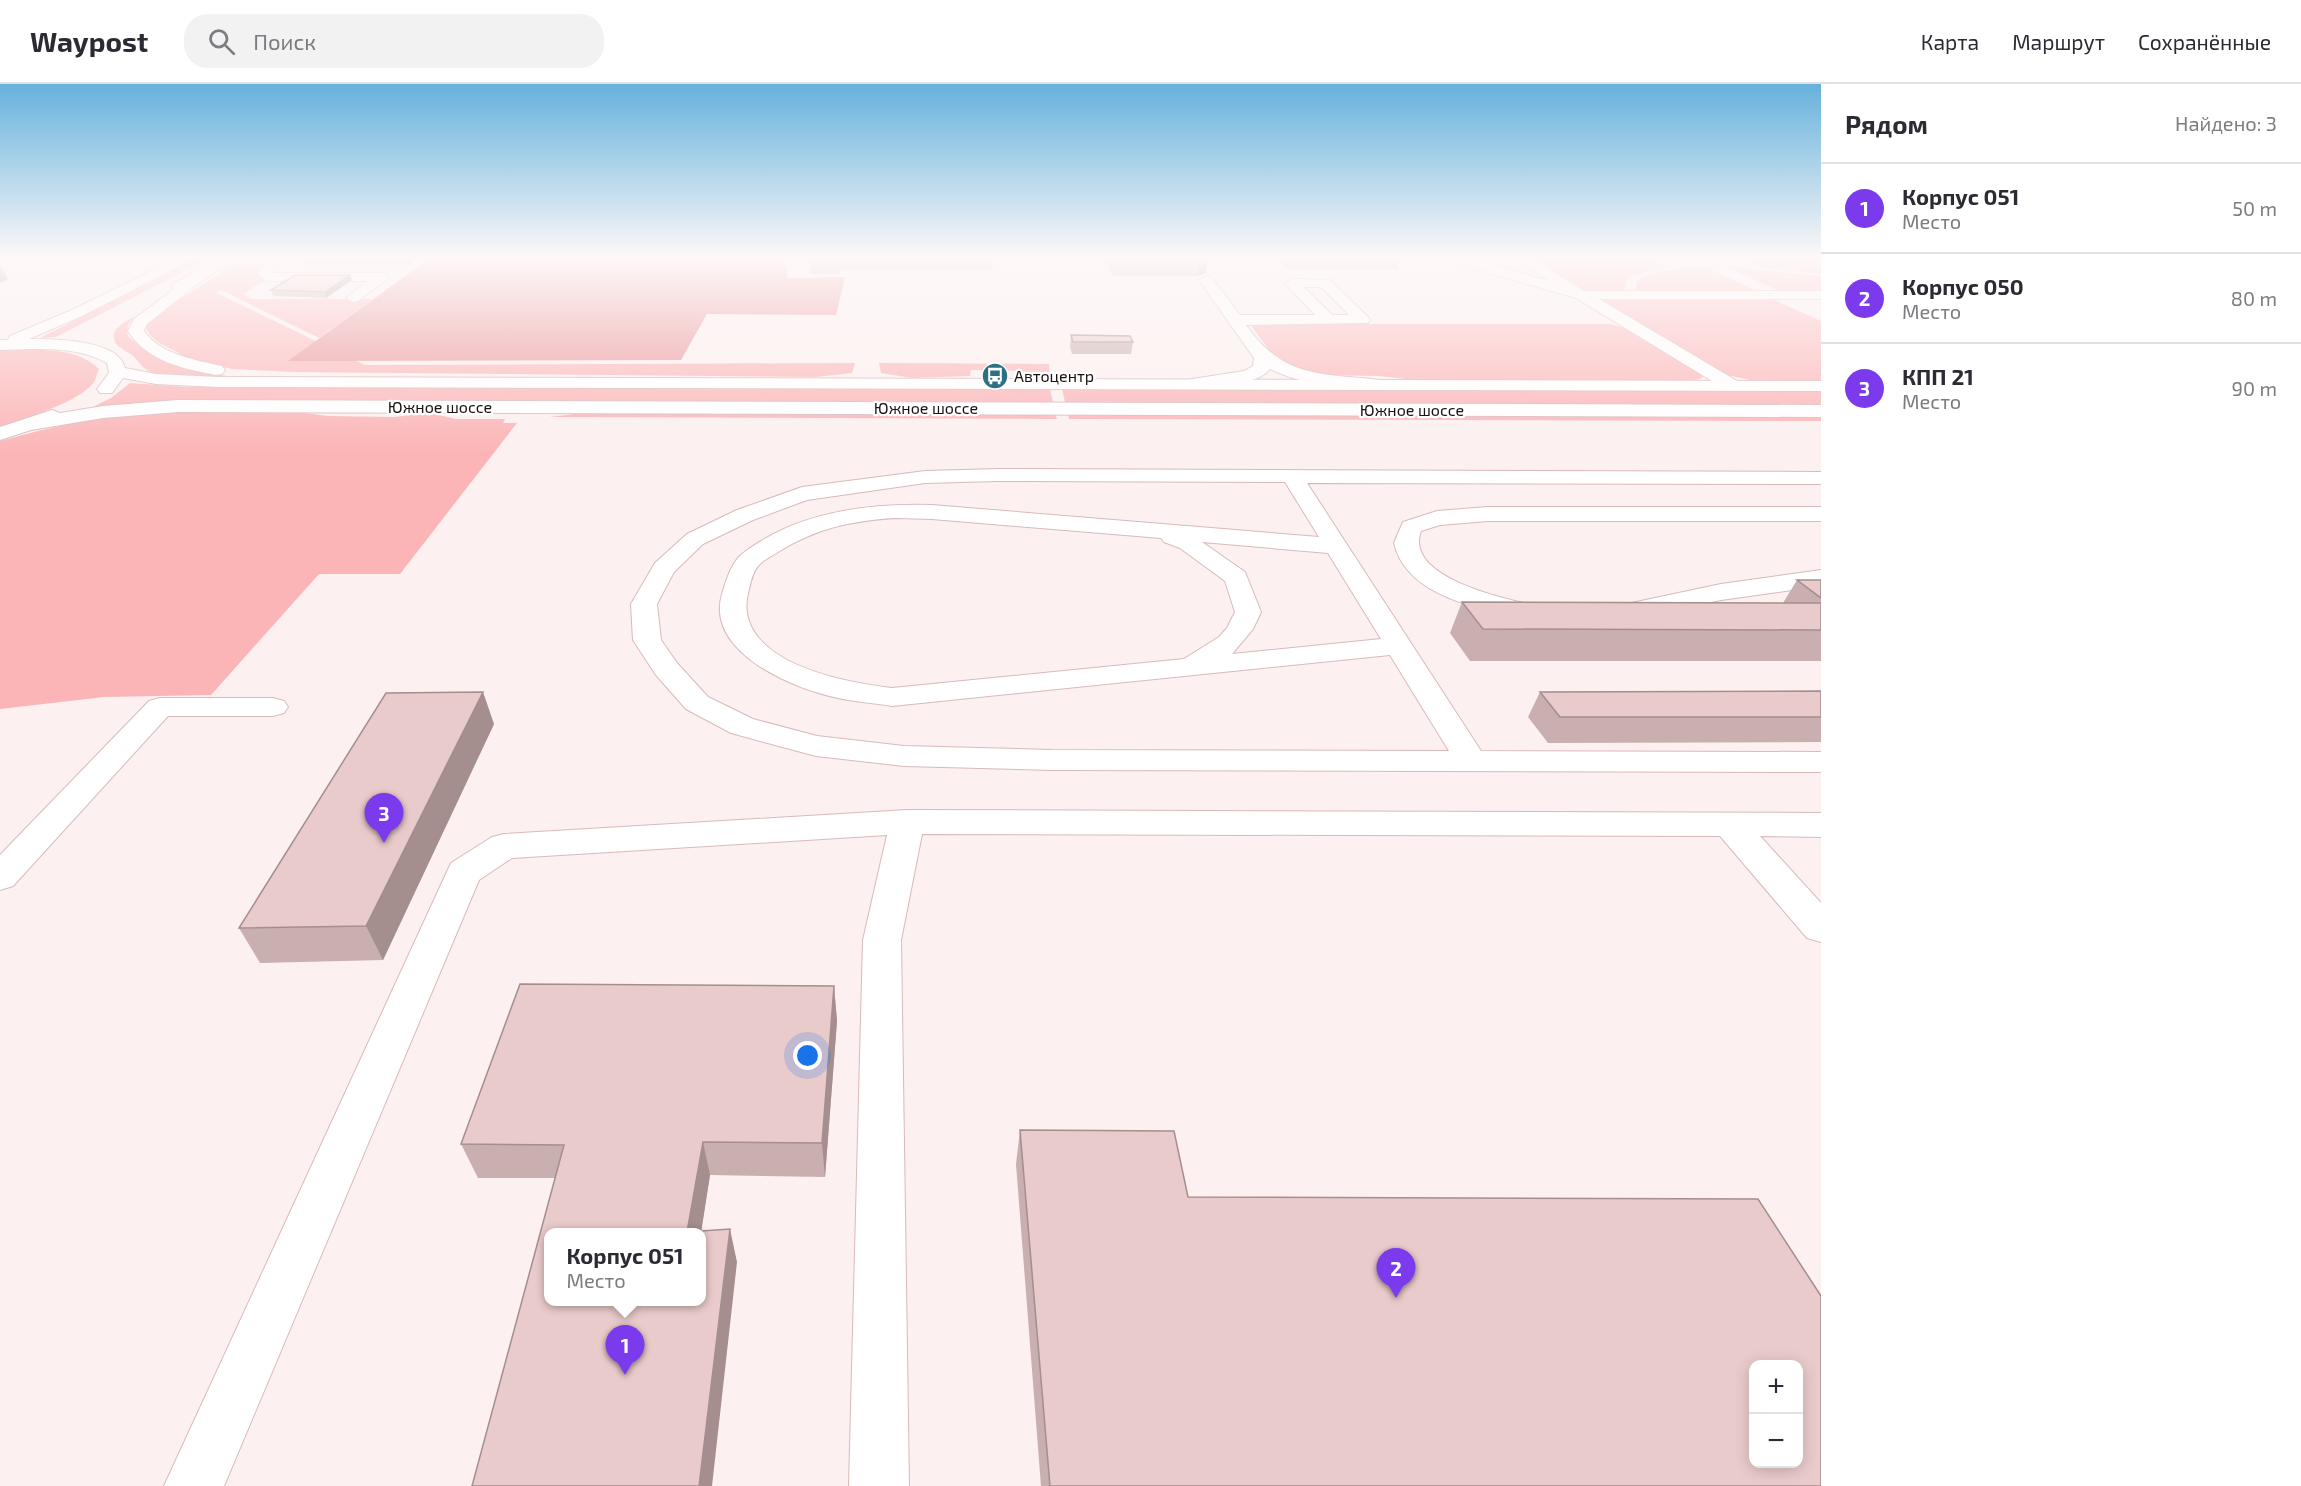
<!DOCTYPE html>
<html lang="ru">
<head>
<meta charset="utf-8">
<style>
  body { margin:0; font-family:"Exo 2",sans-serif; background:#f2f2f3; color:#2b2b33 }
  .controls { position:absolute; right:18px; bottom:18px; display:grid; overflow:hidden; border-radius:12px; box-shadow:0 3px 15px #0003 }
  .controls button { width:54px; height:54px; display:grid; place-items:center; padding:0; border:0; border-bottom:2px solid #e1e1e2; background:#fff; color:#2b2b33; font:30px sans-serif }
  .you { position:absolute; left:808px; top:972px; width:21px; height:21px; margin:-15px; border:4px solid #fff; border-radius:50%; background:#1a73e8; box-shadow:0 0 0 9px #1a73e833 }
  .badge { display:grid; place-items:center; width:39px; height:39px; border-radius:50%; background:#7c3aed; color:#fff; font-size:20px; font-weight:700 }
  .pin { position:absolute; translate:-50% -50px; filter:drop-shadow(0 2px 3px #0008) }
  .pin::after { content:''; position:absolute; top:32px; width:21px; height:18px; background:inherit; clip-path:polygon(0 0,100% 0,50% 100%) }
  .popup { position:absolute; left:544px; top:1144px; width:162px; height:78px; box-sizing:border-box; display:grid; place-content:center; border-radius:12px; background:#fff; filter:drop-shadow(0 2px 4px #0005); font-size:20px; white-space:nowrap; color:#7c7c81 }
  .popup b { font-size:22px; color:#2b2b33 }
  .popup::after { content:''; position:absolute; left:50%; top:100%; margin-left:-12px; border:12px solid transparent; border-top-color:#fff }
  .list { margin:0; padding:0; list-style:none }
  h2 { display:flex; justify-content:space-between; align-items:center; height:78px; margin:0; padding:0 24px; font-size:26px }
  h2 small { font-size:20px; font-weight:400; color:#7c7c81 }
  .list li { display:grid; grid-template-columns:39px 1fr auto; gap:18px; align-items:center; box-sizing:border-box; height:90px; padding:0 24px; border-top:2px solid #e1e1e2 }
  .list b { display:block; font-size:22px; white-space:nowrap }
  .list p { margin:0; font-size:20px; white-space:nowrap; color:#7c7c81 }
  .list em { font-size:20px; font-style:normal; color:#7c7c81 }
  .icon { flex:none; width:33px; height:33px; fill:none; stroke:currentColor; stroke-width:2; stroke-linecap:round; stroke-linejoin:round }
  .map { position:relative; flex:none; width:1821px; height:1402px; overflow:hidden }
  header { display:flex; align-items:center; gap:36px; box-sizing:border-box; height:84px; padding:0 30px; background:#fff; border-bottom:2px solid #e1e1e2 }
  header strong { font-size:28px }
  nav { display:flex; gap:33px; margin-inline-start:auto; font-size:21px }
  .search { width:420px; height:54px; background:#f2f2f3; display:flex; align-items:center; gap:15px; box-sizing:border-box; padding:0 21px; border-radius:24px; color:#7c7c81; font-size:22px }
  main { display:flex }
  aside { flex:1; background:#fff }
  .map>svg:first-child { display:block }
</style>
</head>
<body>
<header>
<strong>Waypost</strong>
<div class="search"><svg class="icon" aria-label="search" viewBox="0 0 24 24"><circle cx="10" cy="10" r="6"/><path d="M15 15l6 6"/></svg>Поиск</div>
<nav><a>Карта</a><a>Маршрут</a><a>Сохранённые</a></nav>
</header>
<main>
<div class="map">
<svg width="1821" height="1402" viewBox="0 0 1821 1402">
  <rect width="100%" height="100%" fill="#fcf0f0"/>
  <!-- green -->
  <g fill="#fbb5b7">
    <path d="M 202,172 L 214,172 L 56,253 L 40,254 Z"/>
    <path d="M 1534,172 L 1643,172 L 1667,183 L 1631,192 L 1627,197 L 1624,208 L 1583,206 L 1531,174 Z"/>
    <path d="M 1739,172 L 1821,172 L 1821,190 L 1762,183 Z"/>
    <path d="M 239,177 L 265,180 L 257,191 L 266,196 L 243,210 L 251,215 L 373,215 L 319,254 L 221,206 L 215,208 L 365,281 L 855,279 L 852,289 L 816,293 L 293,288 L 233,285 L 195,278 L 158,258 L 150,251 L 146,243 L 153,233 Z"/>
    <path d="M 1705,183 L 1755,206 L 1749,209 L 1635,208 L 1637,197 C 1657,184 1682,185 1705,183 Z"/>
    <path d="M 1727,183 L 1821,192 L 1821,208 L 1777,206 Z"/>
    <path d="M 1606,214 L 1770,214 L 1821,237 L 1821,296 L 1750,296 L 1727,291 L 1600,217 Z"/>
    <path d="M 137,231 C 130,238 125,241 128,252 C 161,283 195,289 238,293 C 213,293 183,295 158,290 C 141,286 143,281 132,271 C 128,268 121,265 117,261 C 106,245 127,237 137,231 Z"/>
    <path d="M 1258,240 L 1610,240 L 1627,244 L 1705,291 L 1700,295 L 1692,296 L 1414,296 L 1380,292 L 1319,291 L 1279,279 L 1252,243 Z"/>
    <path d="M 26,265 C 53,267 78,265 99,285 C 97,289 96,295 94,298 C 80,318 23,335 0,343 L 0,266 Z"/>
    <path d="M 879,279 L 1049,280 L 1050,293 L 1026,292 L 1025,287 L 971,286 L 970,292 L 912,294 L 881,289 Z"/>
    <path d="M 130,299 L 187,303 L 1050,305 L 1053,318 L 176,316 L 91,324 L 111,314 Z"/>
    <path d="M 1062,305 L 1821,307 L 1821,321 L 1065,318 Z"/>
    <path d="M 153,327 L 297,328 L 328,332 L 394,333 L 430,329 L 456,335 L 505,335 L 503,339 L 517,339 L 400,490 L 319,490 L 211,611 L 104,613 L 0,625 L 0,357 C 50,343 101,332 153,327 Z"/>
    <path d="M 583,329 L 1055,330 L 1057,335 L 549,333 Z"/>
    <path d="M 1068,330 L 1821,332 L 1821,337 L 1069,335 Z"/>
  </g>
  <!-- forest -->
  <path fill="#e79295" d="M 433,172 L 781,172 L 788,186 L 787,194 L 845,193 L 836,231 L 707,230 L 681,276 L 288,277 Z"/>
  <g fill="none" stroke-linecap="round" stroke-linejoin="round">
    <defs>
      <g id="minor">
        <path d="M 228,172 C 243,172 267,168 279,179 L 272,189 L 383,189 L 390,193 L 358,217 L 353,218 L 346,214 L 368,197 L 268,197 L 257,190 L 264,181 L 233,179 L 228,178 L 226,175 Z"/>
        <path d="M 1448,172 L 1464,172 L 1549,197 L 1512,172 L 1528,172 L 1584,207 L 1821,207 L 1821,215 L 1599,215 L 1737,297 L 1740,301 L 1737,305 L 1725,305 L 1576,214 L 1455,179 Z"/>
        <path d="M 1206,192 L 1211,193 L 1240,231 L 1315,231 L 1285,199 L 1292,195 L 1330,196 L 1368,233 L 1370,236 L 1368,239 L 1246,241 C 1281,291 1315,290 1372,295 L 1378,296 L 1381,300 L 1378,304 L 1372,305 C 1337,303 1302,301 1270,285 C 1257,302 1212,303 1192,305 L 1186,304 L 1183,300 L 1186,296 L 1244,287 L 1253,282 L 1254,274 L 1199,196 ZM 1304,203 L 1321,203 L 1349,231 L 1332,231 Z"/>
        <path d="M 998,385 L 1821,388 L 1821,400 L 1307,399 L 1481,667 L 1821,668 L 1821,688 L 1052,686 L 904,682 L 816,672 L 731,649 L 686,625 L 656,591 L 633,556 L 631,520 L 655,479 L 687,450 L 737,426 L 802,403 L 925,387 ZM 998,397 L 1285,398 L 1319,453 L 932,421 C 866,419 796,428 742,470 C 731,479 726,497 722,510 C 705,568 793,605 838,614 C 856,618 874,619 892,622 L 1390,571 L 1449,667 L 1052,666 L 904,662 L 817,652 L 753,635 L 708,613 L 677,579 L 661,556 L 657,520 L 674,488 L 703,460 L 753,436 L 807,416 L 925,399 ZM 895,434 L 932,435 L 1161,454 L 1164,458 L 1180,464 L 1225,497 L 1235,528 L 1227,544 L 1219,553 L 1184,575 L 892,604 C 852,599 785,587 758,553 C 748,541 744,525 748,510 C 750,501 752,488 759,481 C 763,476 772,472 778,468 C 817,444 850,437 895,434 ZM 1202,458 L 1328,469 L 1381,555 L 1232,570 L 1253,545 L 1261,528 L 1245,488 Z"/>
        <path d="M 1488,423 L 1821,423 L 1821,437 L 1488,437 L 1440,441 L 1421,447 C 1403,495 1510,516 1541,523 L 1545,529 L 1541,535 L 1532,537 C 1485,525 1407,515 1394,459 L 1403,438 L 1437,427 Z"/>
        <path d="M 1821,486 L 1821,502 L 1721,516 L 1631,535 L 1622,533 L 1618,527 L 1622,521 L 1721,500 Z"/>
        <path d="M 160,614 L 273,614 L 284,617 L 288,623 L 284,629 L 273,632 L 168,632 L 13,802 L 0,806 L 0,771 L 149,617 Z"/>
        <path d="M 907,726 L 1821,729 L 1821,753 L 1760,752 L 1821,819 L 1821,858 L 1807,854 L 1720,752 L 922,750 L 901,856 L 909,1402 L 849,1402 L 863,856 L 887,751 L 512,774 L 479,796 L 224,1402 L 164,1402 L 451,779 L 492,753 L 504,750 Z"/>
      </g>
      <g id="major">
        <path d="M 182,172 L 199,172 L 82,232 L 29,255 C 53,255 119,255 125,284 L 156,290 L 218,293 L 1821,297 L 1821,307 L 218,303 L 156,300 L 123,294 L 112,309 L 100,309 L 97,305 L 109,289 L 107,279 C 77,261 34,265 0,266 L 0,256 L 8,256 L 10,252 L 72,226 Z"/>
        <path d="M 226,172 L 243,172 L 204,195 L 147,240 L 144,247 C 161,271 196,276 222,282 L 225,286 L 222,290 L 216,291 C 183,285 147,277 128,247 L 134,235 L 174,205 L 172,202 L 174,199 Z"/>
        <path d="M 178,316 L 1821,321 L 1821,333 L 178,328 L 103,334 L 31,346 L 0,356 L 0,343 L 52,326 L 60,329 L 103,322 Z"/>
      </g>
    </defs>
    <!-- minor casing -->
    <use href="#minor" stroke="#d8baba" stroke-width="2"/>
    <!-- major casing -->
    <use href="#major" stroke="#d8baba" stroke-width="2"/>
    <!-- minor -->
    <use href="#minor" fill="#fff" fill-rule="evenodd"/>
    <!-- major -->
    <use href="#major" fill="#fff" fill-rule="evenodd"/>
  </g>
  <!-- wall -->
  <g fill="#c9afaf">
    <path d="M 302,172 L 420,172 L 408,181 L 305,181 Z"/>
    <path d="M 810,172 L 993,172 L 992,186 L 841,186 L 841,182 L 839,190 L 810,190 Z"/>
    <path d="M 1103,172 L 1207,172 L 1208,174 L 1206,189 L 1197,192 L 1113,192 Z"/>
    <path d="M 1279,172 L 1400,172 L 1397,185 L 1288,185 L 1279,176 Z"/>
    <path d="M 350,191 L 352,196 L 326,214 L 273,212 L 271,206 Z"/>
    <path d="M 1071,251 L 1133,258 L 1131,270 L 1072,270 L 1070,263 Z"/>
    <path d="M 1797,496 L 1821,496 L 1821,577 L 1470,577 L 1450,549 L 1462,518 L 1783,519 Z"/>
    <path d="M 1821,607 L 1821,658 L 1548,659 L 1528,633 L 1540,608 Z"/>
    <path d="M 494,640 L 383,876 L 260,879 L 239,844 Z"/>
    <path d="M 834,902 L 837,937 L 825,1093 L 710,1091 L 701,1147 L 737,1178 L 555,1094 L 478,1094 L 461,1060 Z"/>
    <path d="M 1020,1046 L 1188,1113 L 1821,1402 L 1041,1402 L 1016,1080 Z"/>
  </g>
  <!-- shaded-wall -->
  <g fill="#a48e8e">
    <path d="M 406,172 L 420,172 L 408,181 Z"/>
    <path d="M 839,172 L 841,172 L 841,182 L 839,190 Z"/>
    <path d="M 1208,174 L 1206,189 L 1197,192 L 1199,177 Z"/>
    <path d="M 0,180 L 8,195 L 0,199 Z"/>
    <path d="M 350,191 L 352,196 L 326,214 L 325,208 Z"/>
    <path d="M 483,608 L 494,640 L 383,876 L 366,842 Z"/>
    <path d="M 834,902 L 837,937 L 825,1093 L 822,1059 Z"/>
    <path d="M 703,1058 L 710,1091 L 701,1149 L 687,1149 Z"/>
    <path d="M 730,1145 L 737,1178 L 712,1402 L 699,1402 Z"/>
  </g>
  <!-- building -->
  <g fill="#eacbcb" stroke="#a48e8e" stroke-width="1.5" fill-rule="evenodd">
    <path d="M 810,172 L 839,172 L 838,175 L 809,174 Z"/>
    <path d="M 1113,172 L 1207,172 L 1208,174 L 1199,177 L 1115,177 Z"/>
    <path d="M 295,191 L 350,191 L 325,208 L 271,206 Z"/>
    <path d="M 1071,251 L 1130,252 L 1133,258 L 1073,258 Z"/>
    <path d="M 1797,496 L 1821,496 L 1821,514 Z"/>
    <path d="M 1462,518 L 1821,519 L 1821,546 L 1483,545 Z"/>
    <path d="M 1821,607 L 1821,633 L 1560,633 L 1540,608 Z"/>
    <path d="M 483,608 L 366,842 L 239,844 L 386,609 Z"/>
    <path d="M 520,900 L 834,902 L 822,1059 L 703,1058 L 687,1148 L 730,1145 L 699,1402 L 472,1402 L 564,1061 L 461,1060 ZM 549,1149 L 702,1149 L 702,1218 L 549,1218 Z"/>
    <path d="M 1020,1046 L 1174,1047 L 1188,1113 L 1758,1115 L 1821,1212 L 1821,1402 L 1050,1402 ZM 1754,1281 L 1798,1281 L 1798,1380 L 1754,1380 Z"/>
  </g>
  <!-- sky -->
  <linearGradient id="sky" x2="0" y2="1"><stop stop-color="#66b2dc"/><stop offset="0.47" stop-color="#fef8f8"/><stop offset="1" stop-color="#fef8f8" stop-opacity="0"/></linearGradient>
  <rect width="1821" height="369" fill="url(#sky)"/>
  <!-- icons -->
  <defs>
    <symbol id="bus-disc" viewBox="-11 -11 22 22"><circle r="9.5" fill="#2d7082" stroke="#fff"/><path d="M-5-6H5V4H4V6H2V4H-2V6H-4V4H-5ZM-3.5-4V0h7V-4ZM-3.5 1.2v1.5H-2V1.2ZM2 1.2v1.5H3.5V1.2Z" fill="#fff"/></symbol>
  </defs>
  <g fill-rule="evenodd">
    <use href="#bus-disc" x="980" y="277" width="30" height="30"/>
  </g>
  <g text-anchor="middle" stroke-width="4.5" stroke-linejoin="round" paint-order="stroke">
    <!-- far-poi labels -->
    <g font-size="16" fill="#1c1112" stroke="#fff" text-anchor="start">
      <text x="1014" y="298">Автоцентр</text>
    </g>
    <!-- far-street labels -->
    <g font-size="16" fill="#1c1112" stroke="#fff">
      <text x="440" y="329">Южное шоссе</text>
      <text x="926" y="330">Южное шоссе</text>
      <text x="1412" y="332">Южное шоссе</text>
    </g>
  </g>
</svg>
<div class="controls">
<button>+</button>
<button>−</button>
</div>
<div class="you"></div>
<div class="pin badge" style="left:625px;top:1291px">1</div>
<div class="popup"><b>Корпус 051</b>Место</div>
<div class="pin badge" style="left:1396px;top:1214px">2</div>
<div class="pin badge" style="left:384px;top:759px">3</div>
</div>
<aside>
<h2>Рядом<small>Найдено: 3</small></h2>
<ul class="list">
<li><span class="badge">1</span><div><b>Корпус 051</b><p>Место</p></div><em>50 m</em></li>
<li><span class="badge">2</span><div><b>Корпус 050</b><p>Место</p></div><em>80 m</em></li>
<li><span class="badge">3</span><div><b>КПП 21</b><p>Место</p></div><em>90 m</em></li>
</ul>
</aside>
</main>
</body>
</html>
